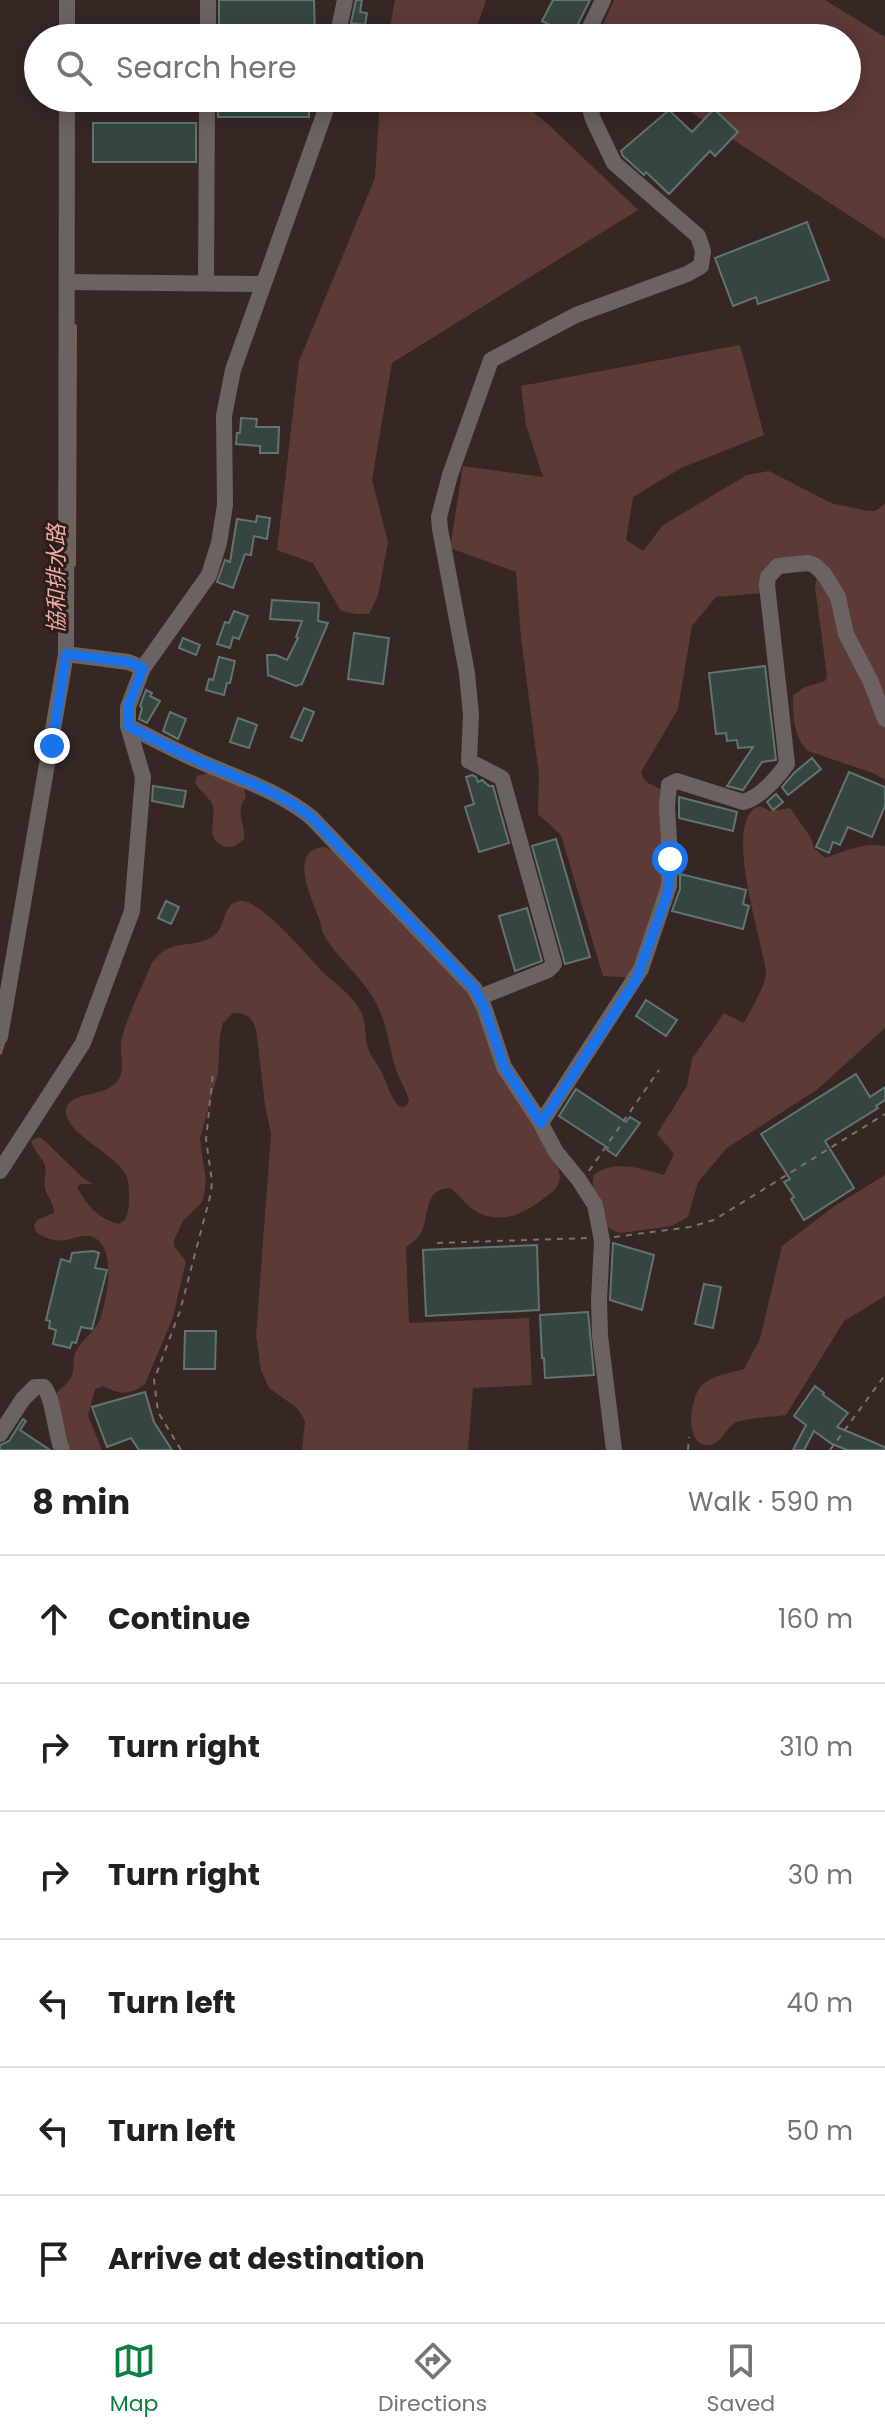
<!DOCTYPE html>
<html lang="en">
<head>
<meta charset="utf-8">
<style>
  body { margin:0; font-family:Poppins,"Noto Sans JP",sans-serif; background:#f6f6f6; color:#202124 }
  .stop { position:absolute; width:24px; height:24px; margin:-18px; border:6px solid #1a73e8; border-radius:50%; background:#fff }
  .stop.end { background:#1a73e8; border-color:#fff; box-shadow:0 2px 8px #0008 }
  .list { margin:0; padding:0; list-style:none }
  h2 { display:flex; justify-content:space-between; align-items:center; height:104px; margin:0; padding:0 32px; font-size:34px }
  h2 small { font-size:26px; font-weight:400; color:#757577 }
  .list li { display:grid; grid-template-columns:52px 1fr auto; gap:24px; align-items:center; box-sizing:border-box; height:128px; padding:0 32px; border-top:2px solid #e0e0e0 }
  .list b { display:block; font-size:30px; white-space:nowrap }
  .list em { font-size:26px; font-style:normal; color:#757577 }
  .icon { flex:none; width:44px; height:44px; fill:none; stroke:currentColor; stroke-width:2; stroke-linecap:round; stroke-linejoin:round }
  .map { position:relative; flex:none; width:885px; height:1450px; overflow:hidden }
  .search { position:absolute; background:#fff; box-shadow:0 4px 20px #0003; left:24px; right:24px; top:24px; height:88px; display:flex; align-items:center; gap:20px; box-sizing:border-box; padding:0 28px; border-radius:44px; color:#757577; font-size:30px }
  .sheet { height:872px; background:#fff }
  nav { display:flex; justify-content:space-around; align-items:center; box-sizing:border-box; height:112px; border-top:2px solid #e0e0e0; background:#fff; font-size:22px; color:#757577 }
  nav a { display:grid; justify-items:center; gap:4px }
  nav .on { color:#0b8043 }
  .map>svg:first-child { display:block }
</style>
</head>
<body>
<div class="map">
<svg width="885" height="1450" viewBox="0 0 885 1450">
  <rect width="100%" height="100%" fill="#362725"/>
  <!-- green -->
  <g fill="#5c3a35">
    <path d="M 395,0 L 486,0 L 473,38 L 388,38 Z"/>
    <path d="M 614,0 L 825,0 L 885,37 L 885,239 L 671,99 L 649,111 L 597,98 L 847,98 L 847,38 L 597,38 Z"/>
    <path d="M 380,98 L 517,98 L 550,126 L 638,210 L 392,363 L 372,480 L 388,542 L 378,596 L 369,614 L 356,614 L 341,611 L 313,563 L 277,550 L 299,361 L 375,178 Z"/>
    <path d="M 740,345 L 764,435 L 681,468 L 633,497 L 626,540 L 643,551 L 663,525 L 747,475 L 769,471 L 831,503 L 868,511 L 875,511 L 885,504 L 885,780 L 873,773 L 808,751 C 794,738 792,714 793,695 L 805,687 L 825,681 L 827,676 L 815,587 L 818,570 L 785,560 L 764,593 L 716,597 L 692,626 L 678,709 L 641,772 C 644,784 652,784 662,790 L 666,872 L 633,978 L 603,976 L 561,835 L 538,814 L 539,775 L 521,638 L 516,572 L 450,548 L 463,466 L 543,477 L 526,425 L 521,386 Z"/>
    <path d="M 212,772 L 244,788 L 246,797 C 234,813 246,823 244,839 C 237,845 230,850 221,845 C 204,835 218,817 212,804 C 208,796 200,791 195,783 L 197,776 Z"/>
    <path d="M 760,806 L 770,811 L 790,808 L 811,838 L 814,848 L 825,858 C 843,852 865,842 885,846 L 885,1028 L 818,1089 L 727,1148 L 698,1182 L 688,1217 L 672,1226 L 620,1233 C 615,1231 612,1231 608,1227 C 599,1218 589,1187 594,1175 C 613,1159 642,1169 664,1175 L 674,1154 L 657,1134 L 687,1086 L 692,1059 L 724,1013 L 744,1023 C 750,1011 767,983 766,972 C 763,943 720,817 760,806 Z"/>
    <path d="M 324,847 L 334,851 L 470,991 L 557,1164 C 559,1170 561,1176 559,1182 C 557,1189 552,1192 547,1196 C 528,1211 508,1223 484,1215 C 468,1210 462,1196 450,1188 C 426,1189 429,1210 423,1228 C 420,1237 414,1242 406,1247 L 409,1323 L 529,1318 L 532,1385 L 473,1388 L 468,1450 L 302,1450 L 305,1421 L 297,1408 L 269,1388 L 261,1370 L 256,1336 L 271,1134 L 265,1105 L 256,1029 C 251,1016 246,1013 233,1013 L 223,1023 L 220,1035 L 218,1073 L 200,1139 L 206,1182 L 203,1201 L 183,1221 L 174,1240 L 174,1246 L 186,1261 L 173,1317 L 145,1384 C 131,1395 119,1395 103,1386 L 95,1389 L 88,1416 L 102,1450 L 67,1450 L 56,1394 C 61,1388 70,1382 72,1375 C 75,1367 72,1358 76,1351 C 82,1340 94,1332 99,1321 C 107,1303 117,1249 95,1238 C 78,1229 65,1252 36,1232 L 34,1226 L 37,1220 L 54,1213 C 54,1202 48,1199 45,1189 C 43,1181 48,1172 44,1163 C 40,1155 33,1150 31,1141 L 39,1137 L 46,1142 L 83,1178 L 93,1184 L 81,1184 L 77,1187 C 87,1205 98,1219 119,1224 L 125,1220 C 129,1212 129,1205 129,1196 C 129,1188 129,1180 125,1173 C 114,1154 66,1133 66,1112 C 66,1089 106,1100 119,1079 C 126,1066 118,1051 122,1037 C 129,1012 142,987 152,963 C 170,937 189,950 212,937 C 227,929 221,903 240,901 C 261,899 308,957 323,972 C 336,985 353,995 361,1012 C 367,1024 364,1036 368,1048 C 371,1058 379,1065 383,1075 C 388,1086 390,1098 400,1107 L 406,1106 L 409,1101 C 406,1089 399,1079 395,1067 C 389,1045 387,1024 376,1003 C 363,977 338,960 324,935 C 321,930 321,923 319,918 C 311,898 288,850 324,847 Z"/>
    <path d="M 885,1175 L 885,1296 L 844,1321 L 786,1415 C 771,1417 752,1417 737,1422 C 726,1426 722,1444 709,1445 C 683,1448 690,1394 703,1384 C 714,1375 731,1373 744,1369 L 760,1339 L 782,1246 L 833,1207 Z"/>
  </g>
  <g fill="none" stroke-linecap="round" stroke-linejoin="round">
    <!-- stream -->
    <g stroke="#825b55" stroke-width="4">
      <path d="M 74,565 L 75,326"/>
      <path d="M 0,1053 L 4,1040"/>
    </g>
  </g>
  <!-- building -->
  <g fill="#354640" stroke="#62746e" stroke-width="2">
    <path d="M 219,0 L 314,0 L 315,38 L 219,38 Z"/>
    <path d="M 356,0 L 362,0 L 360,12 L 367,13 L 365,25 L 351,23 Z"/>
    <path d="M 553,0 L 590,0 L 572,36 L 542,21 Z"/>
    <rect x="218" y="98" width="91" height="19"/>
    <path d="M 714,109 L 738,132 L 715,156 L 710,151 L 669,194 L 646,172 L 644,175 L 623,156 L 621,151 L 669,110 L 692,132 Z"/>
    <rect x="93" y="123" width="103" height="39"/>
    <path d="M 807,222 L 829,280 L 758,304 L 756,297 L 733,306 L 715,258 Z"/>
    <path d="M 241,418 L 257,419 L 256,427 L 279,427 L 278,453 L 260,453 L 260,446 L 236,444 L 237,433 L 240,433 Z"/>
    <path d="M 257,516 L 270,518 L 267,539 L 254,536 L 251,555 L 245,554 L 233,588 L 217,582 L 225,560 L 230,562 L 237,519 L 256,522 Z"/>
    <path d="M 272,600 L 319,603 L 318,621 L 328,623 L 302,684 L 296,686 L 268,675 L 267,655 L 276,655 L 287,660 L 298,638 L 296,637 L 302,621 L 270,619 Z"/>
    <path d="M 234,611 L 248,616 L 239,639 L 233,637 L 230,648 L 217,644 L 225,622 L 229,623 Z"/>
    <path d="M 354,633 L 389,638 L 383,684 L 348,679 Z"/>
    <path d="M 183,638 L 200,645 L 196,655 L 179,648 Z"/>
    <path d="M 219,657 L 235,661 L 230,683 L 227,683 L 224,695 L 206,690 L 209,679 L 213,680 Z"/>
    <path d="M 765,666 L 776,760 L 762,762 L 743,790 L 727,786 L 753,747 L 738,748 L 737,740 L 727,741 L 726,733 L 716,734 L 709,673 Z"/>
    <path d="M 146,690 L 152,693 L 150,696 L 160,701 L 147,723 L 139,719 L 142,708 L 140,706 Z"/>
    <path d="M 304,708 L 314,712 L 302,741 L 291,737 Z"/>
    <path d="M 170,712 L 186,719 L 178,739 L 163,731 Z"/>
    <path d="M 238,718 L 257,725 L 249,748 L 230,742 Z"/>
    <path d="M 812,758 L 821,769 L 788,795 L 782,787 L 794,773 Z"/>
    <path d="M 849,772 L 885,787 L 885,806 L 872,837 L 848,827 L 840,845 L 833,842 L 829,853 L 816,847 Z"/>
    <path d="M 472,775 L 476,777 L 478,782 L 482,780 L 489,786 L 493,786 L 509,843 L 479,852 L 465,807 L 474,804 L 466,777 Z"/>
    <path d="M 153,786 L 186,791 L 183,807 L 152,801 Z"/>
    <path d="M 776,794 L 783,802 L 773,810 L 767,802 Z"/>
    <path d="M 679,797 L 737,812 L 733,831 L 679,818 Z"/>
    <path d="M 556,839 L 590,957 L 565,964 L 532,846 Z"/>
    <path d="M 680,874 L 746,890 L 743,904 L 749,906 L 743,929 L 672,911 L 680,889 Z"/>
    <path d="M 166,901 L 179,907 L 171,924 L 158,918 Z"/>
    <path d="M 527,908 L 542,961 L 515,971 L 499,916 Z"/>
    <path d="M 646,1000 L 677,1020 L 666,1036 L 636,1016 Z"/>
    <path d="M 856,1074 L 870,1097 L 885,1087 L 885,1100 L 876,1106 L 878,1108 L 825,1141 L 854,1188 L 804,1220 L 791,1199 L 794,1197 L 784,1182 L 790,1179 L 761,1134 Z"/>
    <path d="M 576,1089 L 626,1122 L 630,1117 L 640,1123 L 616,1156 L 607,1150 L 608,1148 L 559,1116 Z"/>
    <path d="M 613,1243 L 654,1255 L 642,1310 L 610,1300 Z"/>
    <path d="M 537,1245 L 539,1310 L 426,1316 L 423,1250 Z"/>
    <path d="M 93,1251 L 99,1253 L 95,1268 L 107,1270 L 92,1329 L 81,1327 L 76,1343 L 72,1342 L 70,1348 L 53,1344 L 56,1330 L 49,1328 L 50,1321 L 46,1320 L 61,1259 L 70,1262 L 72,1253 Z"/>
    <path d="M 704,1284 L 721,1287 L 713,1328 L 695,1324 Z"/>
    <path d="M 588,1312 L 594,1375 L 545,1378 L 544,1358 L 542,1358 L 540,1315 Z"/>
    <path d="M 185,1331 L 216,1331 L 215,1369 L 184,1369 Z"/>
    <path d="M 815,1386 L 824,1393 L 823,1395 L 848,1413 L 837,1427 L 885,1447 L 885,1450 L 847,1450 L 832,1444 L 814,1431 L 804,1450 L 793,1450 L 806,1425 L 794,1416 Z"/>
    <path d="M 145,1392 L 154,1422 L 172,1450 L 139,1450 L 131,1438 L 107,1447 L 92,1407 Z"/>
    <path d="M 23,1419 L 26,1421 L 20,1430 L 50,1450 L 0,1450 L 0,1445 L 9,1441 Z"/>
  </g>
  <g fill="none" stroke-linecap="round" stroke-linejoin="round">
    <!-- path -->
    <g stroke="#7e706e" stroke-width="2" stroke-dasharray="6 6" stroke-linecap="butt">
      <path d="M 589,1171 L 659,1070"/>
      <path d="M 614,1237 L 690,1227 L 714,1220 L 885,1114"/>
      <path d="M 437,1243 L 588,1238"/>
      <path d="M 181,1450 L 158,1412 L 154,1380 L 180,1311 L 211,1193 L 212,1182 L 206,1139 L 213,1073"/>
      <path d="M 688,1450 L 689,1437"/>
      <path d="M 830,1450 L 885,1375"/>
    </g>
    <!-- minor -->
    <g stroke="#6b6362" stroke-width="16">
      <path d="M 67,38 L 67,0"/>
      <path d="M 208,38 L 208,0"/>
      <path d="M 337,38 L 345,0"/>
      <path d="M 585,38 L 603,0"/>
      <path d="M 67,282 L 263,284"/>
      <path d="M 206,283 L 207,98"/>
      <path d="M 66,654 L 128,662 L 143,668"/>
      <path d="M 128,726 C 152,738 176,751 201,762 C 240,779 279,791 312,818 L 474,988 L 484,1007 L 504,1067 L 539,1120 L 556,1152 L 579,1180 L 595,1205 L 602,1241 L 599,1300 L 600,1336 L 614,1450"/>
      <path d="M 480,997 L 548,970 L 554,964 L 502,778 L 469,761 L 471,715 L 467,673 L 440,529 L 439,517 L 450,475 L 491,360 L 576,315 L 687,274 L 701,266 L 703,251 L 698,236 L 614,163 L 593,119 L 587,98"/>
      <path d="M 0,1037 L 66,654 L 67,98"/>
      <path d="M 541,1123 L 641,969 L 669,886 L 670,859 L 667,806 L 669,785 L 677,781 L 743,802 C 760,798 776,779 787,764 L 767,585 L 768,577 L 778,566 L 808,563 L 814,565 L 824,574 L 838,597 L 846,634 L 871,682 L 885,719"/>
      <path d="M 0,1171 L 83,1043 L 132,911 L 143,777 L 128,726 L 128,707 L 143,668 L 209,575 L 219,543 L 225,505 L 224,416 L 233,370 L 330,98"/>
      <path d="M 0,1434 L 23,1399 L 35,1387 L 44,1387 C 54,1399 55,1433 62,1450"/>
    </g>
  </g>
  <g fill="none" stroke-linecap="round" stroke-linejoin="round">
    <!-- route -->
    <path stroke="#1a73e8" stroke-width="10" d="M 52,746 L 66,654 L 128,662 L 143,668 L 128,707 L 128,726 C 152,738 176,751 201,762 C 240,779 279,791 312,818 L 474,988 L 484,1007 L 504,1067 L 541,1123 L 636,980 L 666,898 L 669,886 L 670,859"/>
  </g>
  <g text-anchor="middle" stroke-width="6" stroke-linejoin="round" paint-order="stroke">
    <!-- water labels -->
    <g font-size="22" font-style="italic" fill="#f0aba2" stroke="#2c1d1b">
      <text transform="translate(56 579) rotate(-90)" y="8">協和排水路</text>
    </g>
  </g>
</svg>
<div class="stop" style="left:670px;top:859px"></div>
<div class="stop end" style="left:52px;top:746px"></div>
<div class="search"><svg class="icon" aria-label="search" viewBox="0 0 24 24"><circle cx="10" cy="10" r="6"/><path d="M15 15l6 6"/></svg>Search here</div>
</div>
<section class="sheet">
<h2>8 min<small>Walk · 590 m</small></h2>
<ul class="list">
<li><svg class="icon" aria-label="ahead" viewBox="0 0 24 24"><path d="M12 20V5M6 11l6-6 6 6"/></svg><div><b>Continue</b></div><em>160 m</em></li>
<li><svg class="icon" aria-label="right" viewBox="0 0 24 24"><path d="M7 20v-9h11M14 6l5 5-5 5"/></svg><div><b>Turn right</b></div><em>310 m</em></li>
<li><svg class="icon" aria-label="right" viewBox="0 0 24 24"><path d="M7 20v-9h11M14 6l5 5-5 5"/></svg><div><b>Turn right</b></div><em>30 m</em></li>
<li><svg class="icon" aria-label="left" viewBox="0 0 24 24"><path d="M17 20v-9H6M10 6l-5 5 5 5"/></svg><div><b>Turn left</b></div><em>40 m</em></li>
<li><svg class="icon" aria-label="left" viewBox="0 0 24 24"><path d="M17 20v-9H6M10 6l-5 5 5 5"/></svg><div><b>Turn left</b></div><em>50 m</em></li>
<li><svg class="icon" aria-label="arrive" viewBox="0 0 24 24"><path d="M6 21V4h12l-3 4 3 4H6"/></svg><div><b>Arrive at destination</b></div></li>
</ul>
</section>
<nav>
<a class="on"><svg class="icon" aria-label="map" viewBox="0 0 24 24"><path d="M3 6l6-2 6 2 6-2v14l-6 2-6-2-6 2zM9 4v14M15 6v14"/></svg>Map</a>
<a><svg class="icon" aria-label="directions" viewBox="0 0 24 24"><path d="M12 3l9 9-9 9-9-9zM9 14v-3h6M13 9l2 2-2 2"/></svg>Directions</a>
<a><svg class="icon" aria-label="saved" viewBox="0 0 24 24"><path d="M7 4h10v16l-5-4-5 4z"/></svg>Saved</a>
</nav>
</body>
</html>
